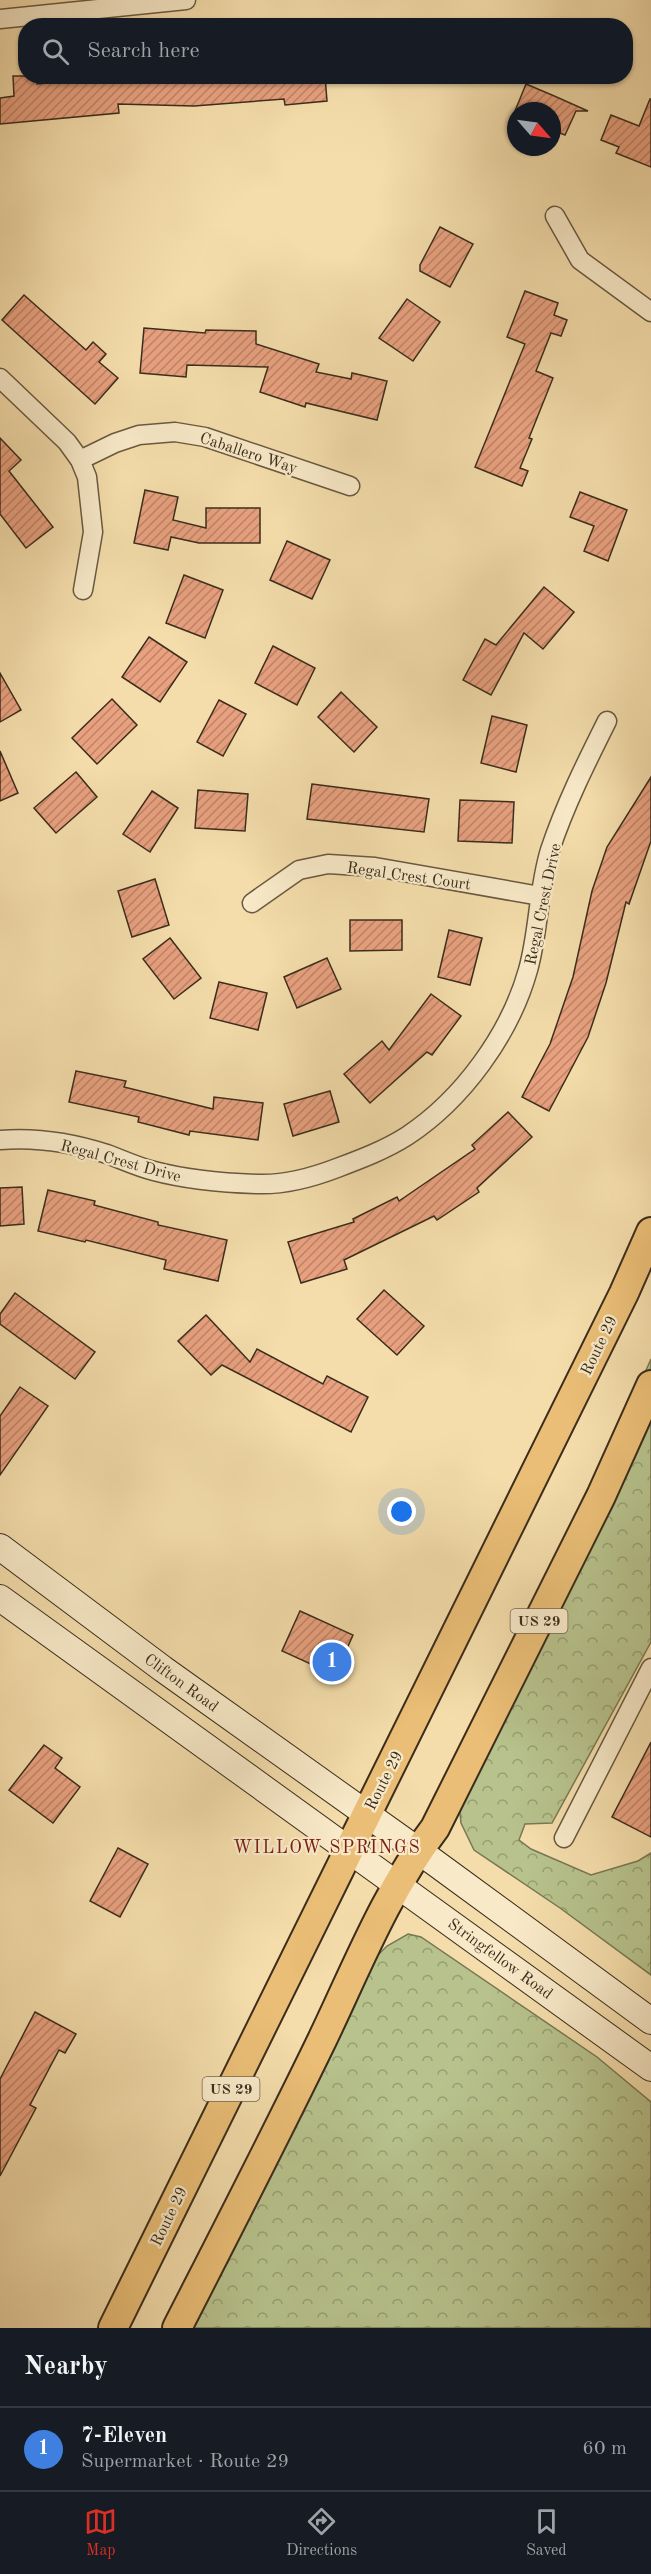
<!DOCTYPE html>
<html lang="en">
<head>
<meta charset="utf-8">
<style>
  body { margin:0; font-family:"Old Standard TT",serif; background:#242831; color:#f1f3f6 }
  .compass { position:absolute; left:507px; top:102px; width:54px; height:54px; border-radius:50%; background:#171b24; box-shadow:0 2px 4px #0004; rotate:118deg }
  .you { position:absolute; left:402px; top:1512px; width:21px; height:21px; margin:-15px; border:4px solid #fff; border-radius:50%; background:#1a73e8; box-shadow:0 0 0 9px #1a73e833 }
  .badge { display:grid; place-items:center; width:39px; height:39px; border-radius:50%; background:#d93025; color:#fff; font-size:20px; font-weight:700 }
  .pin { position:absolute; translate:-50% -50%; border:3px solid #fff; box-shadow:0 2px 6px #0006 }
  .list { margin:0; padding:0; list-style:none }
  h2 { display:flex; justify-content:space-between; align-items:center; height:78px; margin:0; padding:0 24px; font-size:26px }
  h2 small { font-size:20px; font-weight:400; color:#9ea1a6 }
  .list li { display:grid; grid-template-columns:39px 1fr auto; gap:18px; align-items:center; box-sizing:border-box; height:84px; padding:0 24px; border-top:2px solid #363941 }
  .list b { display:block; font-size:22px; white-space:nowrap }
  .list p { margin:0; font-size:20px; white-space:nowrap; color:#9ea1a6 }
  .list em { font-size:20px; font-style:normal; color:#9ea1a6 }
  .icon { flex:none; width:33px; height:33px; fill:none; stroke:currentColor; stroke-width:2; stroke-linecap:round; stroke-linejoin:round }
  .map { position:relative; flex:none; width:651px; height:2328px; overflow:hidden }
  .search { position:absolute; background:#171b24; box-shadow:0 2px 4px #0004; left:18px; right:18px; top:18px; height:66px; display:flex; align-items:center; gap:15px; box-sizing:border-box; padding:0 21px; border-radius:24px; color:#9ea1a6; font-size:22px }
  .sheet { height:162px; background:#171b24 }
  nav { display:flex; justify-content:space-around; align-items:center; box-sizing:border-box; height:84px; border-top:2px solid #363941; background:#171b24; font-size:16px; color:#9ea1a6 }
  nav a { display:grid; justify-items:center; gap:3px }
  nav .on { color:#d93025 }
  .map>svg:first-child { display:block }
</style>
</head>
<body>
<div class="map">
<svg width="651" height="2328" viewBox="0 0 651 2328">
  <defs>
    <pattern id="forest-crowns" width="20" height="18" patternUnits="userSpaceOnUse" patternTransform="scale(1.5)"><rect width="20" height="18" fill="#b7c28c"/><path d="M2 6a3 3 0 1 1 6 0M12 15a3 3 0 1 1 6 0" fill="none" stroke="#969e72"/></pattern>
    <pattern id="building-hatch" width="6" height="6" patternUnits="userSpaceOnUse" patternTransform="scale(1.5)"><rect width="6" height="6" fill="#e9a180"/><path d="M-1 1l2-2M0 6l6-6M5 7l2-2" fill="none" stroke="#be8468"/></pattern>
  </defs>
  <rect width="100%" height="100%" fill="#f4ddab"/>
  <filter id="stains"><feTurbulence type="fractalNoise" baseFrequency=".00333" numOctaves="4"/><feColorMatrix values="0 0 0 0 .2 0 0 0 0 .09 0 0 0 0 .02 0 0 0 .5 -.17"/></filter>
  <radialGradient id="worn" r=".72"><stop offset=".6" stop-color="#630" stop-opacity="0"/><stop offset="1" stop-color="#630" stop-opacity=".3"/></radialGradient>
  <!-- forest -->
  <g fill="url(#forest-crowns)" stroke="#797854" stroke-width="1.5">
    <path d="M 651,1359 L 651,1642 L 552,1823 L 525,1824 L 519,1840 L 531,1849 L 591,1875 L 638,1861 L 651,1853 L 651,1975 L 560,1908 L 474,1850 L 461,1823 L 458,1796 Z"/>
    <path d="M 408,1934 L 421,1937 L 597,2057 L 651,2102 L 651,2328 L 179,2328 L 365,1968 L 387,1946 Z"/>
  </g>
  <!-- building -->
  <g fill="url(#building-hatch)" stroke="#3b2d1c" stroke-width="1.5">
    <path d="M 13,76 L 37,76 L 37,84 L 73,81 L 72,76 L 115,76 L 115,80 L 162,81 L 162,76 L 325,76 L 327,101 L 285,105 L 284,99 L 194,106 L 118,104 L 119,113 L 0,124 L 0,98 L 14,96 Z"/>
    <path d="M 526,84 L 552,95 L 588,111 L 576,111 L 565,135 L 552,130 L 552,111 L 515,111 Z"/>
    <path d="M 650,99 L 651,99 L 651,167 L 616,153 L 619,147 L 601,140 L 611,115 L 639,126 Z"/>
    <path d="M 440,227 L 473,244 L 450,287 L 420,271 L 420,265 Z"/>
    <path d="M 525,291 L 558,303 L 554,315 L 567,320 L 561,336 L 551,333 L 536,371 L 553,378 L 529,438 L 532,439 L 520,468 L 528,471 L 522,486 L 475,467 L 525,344 L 507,337 Z"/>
    <path d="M 24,295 L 86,350 L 93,342 L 106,354 L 99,362 L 118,378 L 95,404 L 2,320 Z"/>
    <path d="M 407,299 L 440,322 L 413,361 L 379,338 Z"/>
    <path d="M 144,328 L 205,333 L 206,330 L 256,331 L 256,344 L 319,364 L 316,372 L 351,379 L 352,373 L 387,381 L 377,420 L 306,403 L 305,407 L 260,392 L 268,367 L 187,365 L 186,377 L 140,373 Z"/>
    <path d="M 0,438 L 21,460 L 9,471 L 53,527 L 26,548 L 0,514 Z"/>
    <path d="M 145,490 L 178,497 L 173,520 L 206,528 L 206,508 L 260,508 L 260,543 L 199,543 L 171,537 L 168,550 L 134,543 Z"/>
    <path d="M 580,492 L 627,510 L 608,561 L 584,551 L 594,526 L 570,517 Z"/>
    <path d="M 287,541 L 330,560 L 312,599 L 270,580 Z"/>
    <path d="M 184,575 L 223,590 L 205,638 L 166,623 Z"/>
    <path d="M 544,587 L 574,612 L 543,649 L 524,633 L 491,695 L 463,680 L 485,639 L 496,645 Z"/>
    <path d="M 149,637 L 187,662 L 160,702 L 122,677 Z"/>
    <path d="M 273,646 L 315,668 L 297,705 L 255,683 Z"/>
    <path d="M 0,673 L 21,710 L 0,722 Z"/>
    <path d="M 341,692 L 377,727 L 354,752 L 318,717 Z"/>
    <path d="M 112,699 L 137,725 L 97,764 L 72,738 Z"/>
    <path d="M 219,700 L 246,714 L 223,756 L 197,742 Z"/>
    <path d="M 492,716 L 527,725 L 516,772 L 481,763 Z"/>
    <path d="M 0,751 L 18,793 L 0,801 Z"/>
    <path d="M 76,772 L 97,797 L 56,833 L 34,808 Z"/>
    <path d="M 651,777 L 651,841 L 629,904 L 626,902 L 606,983 L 588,1037 L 549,1111 L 522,1097 L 550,1044 L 573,977 L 592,891 L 607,847 Z"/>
    <path d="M 312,784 L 429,799 L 424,832 L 307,819 Z"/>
    <path d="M 198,790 L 248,794 L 245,831 L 195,828 Z"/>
    <path d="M 152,791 L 178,808 L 150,852 L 123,834 Z"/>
    <path d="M 460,800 L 514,802 L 512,843 L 458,841 Z"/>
    <path d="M 155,879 L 169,925 L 132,937 L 118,891 Z"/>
    <path d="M 350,920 L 402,920 L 402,950 L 350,951 Z"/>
    <path d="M 449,930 L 482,938 L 470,985 L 438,977 Z"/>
    <path d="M 170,938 L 201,978 L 174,999 L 143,959 Z"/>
    <path d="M 327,958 L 341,989 L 297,1008 L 284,977 Z"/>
    <path d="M 219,982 L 267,993 L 258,1030 L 210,1018 Z"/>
    <path d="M 431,994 L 461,1016 L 432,1055 L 427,1052 L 370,1103 L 344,1074 L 382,1041 L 389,1050 Z"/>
    <path d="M 76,1071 L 126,1081 L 124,1087 L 213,1109 L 214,1097 L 263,1103 L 258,1140 L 190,1131 L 189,1135 L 138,1122 L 139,1117 L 69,1102 Z"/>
    <path d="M 330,1091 L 339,1122 L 293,1136 L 284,1104 Z"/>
    <path d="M 508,1112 L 532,1137 L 477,1188 L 479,1192 L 437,1220 L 434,1216 L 344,1260 L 347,1269 L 301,1283 L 288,1242 L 354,1222 L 353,1219 L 397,1197 L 399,1201 L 475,1149 L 472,1145 Z"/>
    <path d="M 22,1187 L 24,1224 L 0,1226 L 0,1188 Z"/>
    <path d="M 48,1190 L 95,1201 L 94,1205 L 158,1222 L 158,1225 L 227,1240 L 218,1281 L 164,1269 L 166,1260 L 86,1240 L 85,1242 L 38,1231 Z"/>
    <path d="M 384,1290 L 424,1326 L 397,1355 L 357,1319 Z"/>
    <path d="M 15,1293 L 95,1352 L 75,1379 L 0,1324 L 0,1314 Z"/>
    <path d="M 206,1315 L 250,1362 L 257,1349 L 323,1384 L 327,1376 L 368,1397 L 351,1432 L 222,1365 L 211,1375 L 178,1341 Z"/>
    <path d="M 20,1387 L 48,1406 L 0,1475 L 0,1416 Z"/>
    <path d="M 300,1611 L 353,1635 L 335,1675 L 282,1651 Z"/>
    <path d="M 651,1742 L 651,1837 L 612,1817 Z"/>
    <path d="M 44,1745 L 62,1758 L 55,1768 L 80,1787 L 53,1823 L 9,1790 Z"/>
    <path d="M 118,1848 L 148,1864 L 120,1917 L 90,1901 Z"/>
    <path d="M 35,2012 L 76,2034 L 65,2053 L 59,2050 L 30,2105 L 36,2108 L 0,2176 L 0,2079 Z"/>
  </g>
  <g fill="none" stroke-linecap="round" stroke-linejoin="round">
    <defs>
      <g id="minor">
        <path d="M 0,19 L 186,0"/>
        <path d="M 555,216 L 580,260 L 651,312"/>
        <path d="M 0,378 L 67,442 L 80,460 L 87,477 L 93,532 L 83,590"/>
        <path d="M 80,460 L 115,443 L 139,435 L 175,432 L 205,437 L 350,486"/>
        <path d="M 252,903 L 299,870 L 328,864 L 375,867 L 540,896"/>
        <path d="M 0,1140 C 36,1137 73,1143 107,1154 C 123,1160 138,1167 154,1171 C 188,1180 222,1183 258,1184 C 285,1185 311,1178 337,1168 C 361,1159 385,1150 407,1136 C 463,1099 510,1034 528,970 C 539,931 538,889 550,850 C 565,805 586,763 607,721"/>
        <path d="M 564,1838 L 651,1668"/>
      </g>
      <g id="secondary">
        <path d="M 0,1547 L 163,1669 L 434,1862 L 651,2021"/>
        <path d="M 0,1598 L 651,2068"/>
      </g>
      <g id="primary">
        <path d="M 113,2328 L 624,1293 L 651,1232"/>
        <path d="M 177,2328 C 226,2232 275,2137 322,2040 C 357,1967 386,1892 435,1828 L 601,1496 L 651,1385"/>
      </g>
    </defs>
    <!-- minor casing -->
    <use href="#minor" stroke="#695940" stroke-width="21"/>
    <!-- secondary casing -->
    <use href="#secondary" stroke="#3b2d1c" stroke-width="28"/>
    <!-- primary casing -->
    <use href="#primary" stroke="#3b2d1c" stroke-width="32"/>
    <!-- minor -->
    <use href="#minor" stroke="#f8e9c8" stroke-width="18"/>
    <!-- secondary -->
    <use href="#secondary" stroke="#f8e9c8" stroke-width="26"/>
    <!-- primary -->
    <use href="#primary" stroke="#eabe76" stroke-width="28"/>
  </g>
  <g text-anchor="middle" stroke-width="4.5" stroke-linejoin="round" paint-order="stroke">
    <!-- shield labels -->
    <g fill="#f8e9c8" stroke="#746550" stroke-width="1.5">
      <rect x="510.5" y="1609" width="57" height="24" rx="4.5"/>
      <rect x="202.5" y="2077" width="57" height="24" rx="4.5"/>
    </g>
    <g font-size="15" font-weight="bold" fill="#3b2d1c">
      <text x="539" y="1626">US 29</text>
      <text x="231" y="2094">US 29</text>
    </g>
    <!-- street labels -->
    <g font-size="16" fill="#3b2d1c" stroke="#f8e9c8">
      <text transform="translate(249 452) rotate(18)" y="6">Caballero Way</text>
      <text transform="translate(409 875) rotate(8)" y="6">Regal Crest Court</text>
      <text transform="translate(542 904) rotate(-78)" y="6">Regal Crest Drive</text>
      <text transform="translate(121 1160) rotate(15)" y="6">Regal Crest Drive</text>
      <text transform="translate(598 1345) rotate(-64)" y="6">Route 29</text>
      <text transform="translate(182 1682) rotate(36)" y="6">Clifton Road</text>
      <text transform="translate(383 1780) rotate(-63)" y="6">Route 29</text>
      <text transform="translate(501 1958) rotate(36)" y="6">Stringfellow Road</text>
      <text transform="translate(168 2216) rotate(-64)" y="6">Route 29</text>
    </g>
    <!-- neighbourhood labels -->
    <g font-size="18" letter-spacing="1.5" fill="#7a1f14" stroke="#f8e9c8">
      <text x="327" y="1853">WILLOW SPRINGS</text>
    </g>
  </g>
  <rect width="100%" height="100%" filter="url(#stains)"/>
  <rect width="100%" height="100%" fill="url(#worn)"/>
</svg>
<svg class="compass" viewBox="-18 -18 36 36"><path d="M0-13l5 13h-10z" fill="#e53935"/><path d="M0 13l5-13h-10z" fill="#9ea1a6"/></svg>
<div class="you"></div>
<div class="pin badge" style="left:332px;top:1662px;background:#3f7fe0">1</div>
<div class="search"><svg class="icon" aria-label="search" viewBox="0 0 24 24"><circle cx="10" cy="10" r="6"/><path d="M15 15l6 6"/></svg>Search here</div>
</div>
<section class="sheet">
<h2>Nearby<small></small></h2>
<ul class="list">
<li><span class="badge" style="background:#3f7fe0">1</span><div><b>7-Eleven</b><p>Supermarket · Route 29</p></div><em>60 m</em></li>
</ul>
</section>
<nav>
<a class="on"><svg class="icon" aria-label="map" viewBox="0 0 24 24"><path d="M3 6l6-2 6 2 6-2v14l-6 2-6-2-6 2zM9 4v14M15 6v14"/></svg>Map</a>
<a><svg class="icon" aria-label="directions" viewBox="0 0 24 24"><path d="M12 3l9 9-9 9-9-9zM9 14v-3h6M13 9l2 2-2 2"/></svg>Directions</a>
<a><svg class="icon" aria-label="saved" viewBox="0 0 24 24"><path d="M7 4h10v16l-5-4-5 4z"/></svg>Saved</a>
</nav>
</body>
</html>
